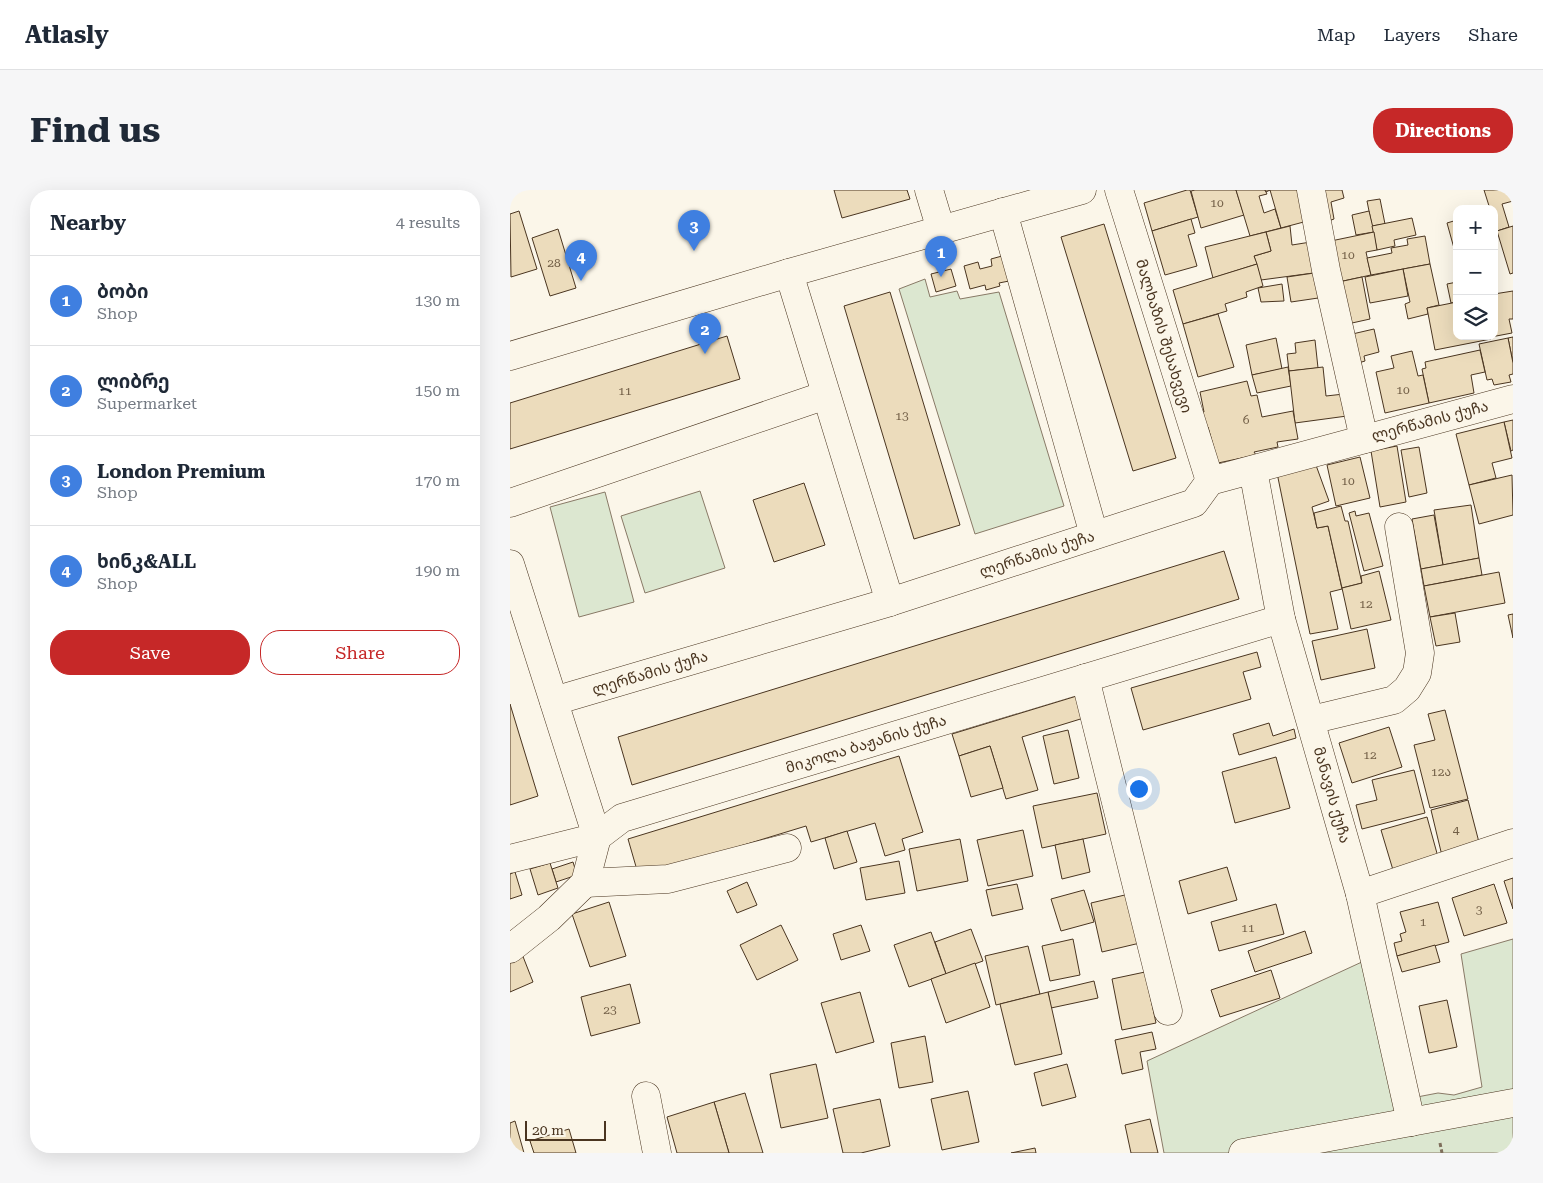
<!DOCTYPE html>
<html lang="en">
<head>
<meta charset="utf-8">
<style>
  body { margin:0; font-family:"Roboto Serif","Noto Sans Georgian",serif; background:#f6f6f7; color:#1f2937 }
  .controls { position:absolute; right:15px; top:15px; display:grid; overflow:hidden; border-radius:10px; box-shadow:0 5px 20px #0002 }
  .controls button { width:45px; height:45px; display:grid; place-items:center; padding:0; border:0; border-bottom:1px solid #e0e1e3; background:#fff; color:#1f2937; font:25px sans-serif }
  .scale { position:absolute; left:15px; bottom:12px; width:81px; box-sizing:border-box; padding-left:5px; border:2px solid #4a3520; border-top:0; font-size:14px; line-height:18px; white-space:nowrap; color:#4a3520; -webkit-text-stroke:4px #fbf6e9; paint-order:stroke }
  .you { position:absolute; left:628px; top:598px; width:18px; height:18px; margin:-12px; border:4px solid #fff; border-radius:50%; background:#1a73e8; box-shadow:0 0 0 8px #1a73e833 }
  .badge { display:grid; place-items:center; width:32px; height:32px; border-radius:50%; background:#c62828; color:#fff; font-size:16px; font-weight:700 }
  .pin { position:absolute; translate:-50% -41px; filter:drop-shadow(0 1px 2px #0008) }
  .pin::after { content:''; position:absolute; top:26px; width:18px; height:15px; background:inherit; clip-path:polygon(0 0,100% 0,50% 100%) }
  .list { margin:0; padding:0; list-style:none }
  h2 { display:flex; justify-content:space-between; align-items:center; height:65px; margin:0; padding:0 20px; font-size:21px }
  h2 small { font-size:16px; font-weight:400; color:#747a83 }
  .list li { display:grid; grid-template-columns:32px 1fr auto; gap:15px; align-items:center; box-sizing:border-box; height:90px; padding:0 20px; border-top:1px solid #e0e1e3 }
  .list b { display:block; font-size:19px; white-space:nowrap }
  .list p { margin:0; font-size:16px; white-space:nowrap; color:#747a83 }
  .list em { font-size:16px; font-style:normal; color:#747a83 }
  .actions { display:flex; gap:10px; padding:15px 20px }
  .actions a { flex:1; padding:11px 0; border:1px solid #c62828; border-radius:20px; text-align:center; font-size:18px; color:#c62828 }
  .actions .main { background:#c62828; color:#fff }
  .icon { flex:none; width:28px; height:28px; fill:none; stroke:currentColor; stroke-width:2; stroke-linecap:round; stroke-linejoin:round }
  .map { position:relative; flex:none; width:1003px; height:963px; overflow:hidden; border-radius:20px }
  header { display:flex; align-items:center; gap:30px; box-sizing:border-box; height:70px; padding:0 25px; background:#fff; border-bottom:1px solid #e0e1e3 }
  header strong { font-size:24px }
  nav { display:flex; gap:28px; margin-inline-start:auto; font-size:18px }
  .intro { display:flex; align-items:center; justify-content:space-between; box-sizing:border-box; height:120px; padding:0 30px }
  h1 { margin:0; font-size:35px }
  .button { padding:12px 22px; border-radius:20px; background:#c62828; color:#fff; font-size:18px; font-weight:700 }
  main { display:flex; gap:30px; padding:0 30px }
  aside { flex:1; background:#fff; border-radius:20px; box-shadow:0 5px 20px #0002 }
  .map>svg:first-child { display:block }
</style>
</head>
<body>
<header>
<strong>Atlasly</strong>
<nav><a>Map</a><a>Layers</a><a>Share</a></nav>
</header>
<div class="intro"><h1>Find us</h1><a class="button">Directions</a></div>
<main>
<aside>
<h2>Nearby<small>4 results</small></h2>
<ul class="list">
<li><span class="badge" style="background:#3f7fe0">1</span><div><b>ბობი</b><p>Shop</p></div><em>130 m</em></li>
<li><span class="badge" style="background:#3f7fe0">2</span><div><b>ლიბრე</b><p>Supermarket</p></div><em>150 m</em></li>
<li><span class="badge" style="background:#3f7fe0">3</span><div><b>London Premium</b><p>Shop</p></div><em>170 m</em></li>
<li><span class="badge" style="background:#3f7fe0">4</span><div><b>ხინკ&amp;ALL</b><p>Shop</p></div><em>190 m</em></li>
</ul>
<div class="actions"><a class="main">Save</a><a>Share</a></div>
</aside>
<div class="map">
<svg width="1003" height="963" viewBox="0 0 1003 963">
  <rect width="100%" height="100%" fill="#fbf6e9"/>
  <!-- green -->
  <g fill="#dce7d0" stroke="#887966">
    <path d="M 415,89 L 420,107 L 447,101 L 450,109 L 489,102 L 554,316 L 465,344 L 389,99 Z"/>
    <path d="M 190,301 L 215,378 L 135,403 L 111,326 Z"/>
    <path d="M 95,302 L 124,412 L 69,427 L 40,317 Z"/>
    <path d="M 1003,749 L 1003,963 L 654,963 L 637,871 L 854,771 L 886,911 L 928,903 L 944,905 L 972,897 L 951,764 Z"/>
  </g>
  <!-- building -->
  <g fill="#ecdcbc" stroke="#4a3520">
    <path d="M 324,0 L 397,0 L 400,9 L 332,28 Z"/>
    <path d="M 677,0 L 680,0 L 688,27 L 642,41 L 634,13 Z"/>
    <path d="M 685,0 L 726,0 L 734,25 L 691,38 L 681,1 Z"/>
    <path d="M 726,0 L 755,0 L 757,4 L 749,6 L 754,23 L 765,19 L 771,38 L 740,46 Z"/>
    <path d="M 755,0 L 797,0 L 805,29 L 771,38 L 760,0 L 756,2 Z"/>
    <path d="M 805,0 L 832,0 L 834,8 L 821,12 L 824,29 L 813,33 Z"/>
    <path d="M 974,0 L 1003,0 L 1003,11 L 992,14 L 999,37 L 987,41 L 984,32 L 984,19 L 980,19 Z"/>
    <path d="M 870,9 L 875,34 L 862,36 L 857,11 Z"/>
    <path d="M 9,21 L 27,79 L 1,87 L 0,24 Z"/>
    <path d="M 859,21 L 864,42 L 846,45 L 842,25 Z"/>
    <path d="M 902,28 L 906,45 L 884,50 L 885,56 L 867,60 L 862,36 Z"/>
    <path d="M 681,29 L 685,43 L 678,45 L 687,76 L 655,85 L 642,41 Z"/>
    <path d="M 947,30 L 947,69 L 937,33 Z"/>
    <path d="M 594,34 L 666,268 L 623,281 L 551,47 Z"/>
    <path d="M 780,36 L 782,55 L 807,51 L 811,82 L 751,90 L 744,66 L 761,61 L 756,42 Z"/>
    <path d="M 1003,36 L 1003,83 L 1000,84 L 987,41 Z"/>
    <path d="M 48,39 L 66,98 L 40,106 L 22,48 Z"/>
    <path d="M 756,42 L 761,61 L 744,66 L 747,74 L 703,88 L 695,57 Z"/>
    <path d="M 864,42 L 867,60 L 856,62 L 861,85 L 824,93 L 816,52 Z"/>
    <path d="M 915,46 L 920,74 L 861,85 L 857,68 L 882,63 L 881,58 L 898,55 L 897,49 Z"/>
    <path d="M 492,66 L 499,91 L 489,93 L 490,96 L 476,100 L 475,95 L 460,99 L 454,76 L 468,72 L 470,79 L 482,76 L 481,69 Z"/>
    <path d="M 747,74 L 753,96 L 736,102 L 737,107 L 715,114 L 717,121 L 673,134 L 663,100 Z"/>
    <path d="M 920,74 L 929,115 L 917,118 L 918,124 L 898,129 L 895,114 L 900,112 L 893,79 Z"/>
    <path d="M 441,79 L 446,96 L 426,102 L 421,84 Z"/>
    <path d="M 893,79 L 898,106 L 860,113 L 855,87 Z"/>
    <path d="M 811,82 L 815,107 L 781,112 L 777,87 Z"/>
    <path d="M 852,87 L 860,129 L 833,135 L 824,93 Z"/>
    <path d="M 947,92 L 947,112 L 941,113 L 937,94 Z"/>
    <path d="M 772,94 L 774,111 L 751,112 L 748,98 Z"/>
    <path d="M 1003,101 L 1003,129 L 999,129 L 1002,143 L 981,147 L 984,146 L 984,104 Z"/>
    <path d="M 380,102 L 450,335 L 404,349 L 334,116 Z"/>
    <path d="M 947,112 L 947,146 L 981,146 L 981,149 L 925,160 L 917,118 Z"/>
    <path d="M 708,124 L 724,177 L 688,187 L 673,134 Z"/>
    <path d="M 864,139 L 869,162 L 854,166 L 855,171 L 845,174 L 838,145 Z"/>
    <path d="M 217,146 L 230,189 L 0,259 L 0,213 Z"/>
    <path d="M 1003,147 L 1003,173 L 998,148 Z"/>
    <path d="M 766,148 L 772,179 L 742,185 L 736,155 Z"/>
    <path d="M 998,148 L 1003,173 L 1003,184 L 999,185 L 1001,192 L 984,195 L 982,189 L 977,190 L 969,154 Z"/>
    <path d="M 805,150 L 808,178 L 779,181 L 777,164 L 786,163 L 785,153 Z"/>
    <path d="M 970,160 L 975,182 L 961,185 L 964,203 L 919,213 L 912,179 L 916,178 L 915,172 Z"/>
    <path d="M 902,161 L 908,186 L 913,185 L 919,213 L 875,223 L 866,182 L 884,178 L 881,166 Z"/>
    <path d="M 778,177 L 781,196 L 747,203 L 742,185 Z"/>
    <path d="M 813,177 L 816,206 L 834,204 L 837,226 L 785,233 L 779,181 Z"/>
    <path d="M 737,191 L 741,206 L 747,205 L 752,227 L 783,221 L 788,249 L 767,252 L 768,257 L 744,262 L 746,265 L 708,273 L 698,237 L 691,237 L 686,223 L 694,222 L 690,202 Z"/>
    <path d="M 1003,230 L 1003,260 L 1001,261 L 994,232 Z"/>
    <path d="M 994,232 L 1002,268 L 982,273 L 986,288 L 959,295 L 946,244 Z"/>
    <path d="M 887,256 L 896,312 L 870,317 L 861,261 Z"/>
    <path d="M 909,257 L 917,303 L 899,307 L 891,260 Z"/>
    <path d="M 803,267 L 819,311 L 802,317 L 807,338 L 818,336 L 832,399 L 820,402 L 828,439 L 800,444 L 766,278 Z"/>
    <path d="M 850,267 L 860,308 L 826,316 L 817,275 Z"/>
    <path d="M 1002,285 L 1003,325 L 969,334 L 959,295 Z"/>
    <path d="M 294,293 L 315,355 L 264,372 L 243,310 Z"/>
    <path d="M 961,315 L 969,368 L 933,375 L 924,320 Z"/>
    <path d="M 831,316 L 835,331 L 838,331 L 852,393 L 832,398 L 818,336 L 807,338 L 804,323 Z"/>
    <path d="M 845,321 L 846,326 L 859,323 L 873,376 L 854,381 L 839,323 Z"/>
    <path d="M 924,325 L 933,375 L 911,379 L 902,329 Z"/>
    <path d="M 714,361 L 729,409 L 122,595 L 108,547 Z"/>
    <path d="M 969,368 L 972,385 L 914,396 L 911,379 Z"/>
    <path d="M 869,381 L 881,430 L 841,439 L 832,398 L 852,393 L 851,386 Z"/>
    <path d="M 989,382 L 995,413 L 920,427 L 914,396 Z"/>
    <path d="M 945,423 L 950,452 L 926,456 L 920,427 Z"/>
    <path d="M 1003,424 L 1003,448 L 998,425 Z"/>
    <path d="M 857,439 L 865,478 L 811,490 L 802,451 Z"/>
    <path d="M 747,462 L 751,477 L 733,482 L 741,509 L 633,540 L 621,498 Z"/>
    <path d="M 570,505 L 577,527 L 512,547 L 528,600 L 496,609 L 480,556 L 449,566 L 442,544 Z"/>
    <path d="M 0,514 L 28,606 L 0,615 Z"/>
    <path d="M 935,520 L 958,609 L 920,618 L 904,555 L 925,550 L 918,524 Z"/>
    <path d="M 759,533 L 763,546 L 784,539 L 786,548 L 729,565 L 723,544 Z"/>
    <path d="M 879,537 L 892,577 L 842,593 L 829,553 Z"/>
    <path d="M 558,540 L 569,588 L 544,594 L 533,546 Z"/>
    <path d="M 480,556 L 493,598 L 461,607 L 449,566 Z"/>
    <path d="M 389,566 L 413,642 L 392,649 L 395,660 L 375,666 L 365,633 L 301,652 L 296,636 L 129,687 L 118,649 Z"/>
    <path d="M 766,567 L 780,618 L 725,633 L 712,582 Z"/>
    <path d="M 904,580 L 915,623 L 852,639 L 846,615 L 867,610 L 862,590 Z"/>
    <path d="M 587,603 L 596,644 L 532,658 L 523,616 Z"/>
    <path d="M 958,610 L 971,660 L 933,670 L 921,620 Z"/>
    <path d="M 917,627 L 928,667 L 883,680 L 871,640 Z"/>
    <path d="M 513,640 L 523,686 L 478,696 L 467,650 Z"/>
    <path d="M 337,641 L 347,672 L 324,679 L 315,648 Z"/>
    <path d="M 450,649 L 458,691 L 407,701 L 399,659 Z"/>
    <path d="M 573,649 L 580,682 L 552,689 L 545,655 Z"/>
    <path d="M 389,671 L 395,703 L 356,710 L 350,678 Z"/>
    <path d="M 63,672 L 67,685 L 46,692 L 42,679 Z"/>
    <path d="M 40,673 L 48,698 L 28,705 L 20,679 Z"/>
    <path d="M 717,677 L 727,710 L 678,724 L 669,691 Z"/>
    <path d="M 5,682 L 12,705 L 0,709 L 0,684 Z"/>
    <path d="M 1003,688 L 1003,719 L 994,691 Z"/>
    <path d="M 237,692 L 247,715 L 227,723 L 217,701 Z"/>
    <path d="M 507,694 L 513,719 L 482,726 L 476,700 Z"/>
    <path d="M 984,694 L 997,733 L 954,746 L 942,708 Z"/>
    <path d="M 574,700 L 584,732 L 551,741 L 541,709 Z"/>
    <path d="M 619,704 L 630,753 L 592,762 L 581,713 Z"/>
    <path d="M 99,712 L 116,766 L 80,777 L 62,724 Z"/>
    <path d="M 928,712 L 939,752 L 887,766 L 884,753 L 892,751 L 890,744 L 896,742 L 890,722 Z"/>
    <path d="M 766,714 L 774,744 L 709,761 L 701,732 Z"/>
    <path d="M 271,735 L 288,770 L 247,790 L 230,755 Z"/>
    <path d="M 351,735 L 360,761 L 331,770 L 323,744 Z"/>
    <path d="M 461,739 L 473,771 L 436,784 L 425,752 Z"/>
    <path d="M 795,741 L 802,763 L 745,782 L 738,761 Z"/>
    <path d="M 421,742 L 436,784 L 399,797 L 384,755 Z"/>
    <path d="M 563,749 L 570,785 L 540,791 L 532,756 Z"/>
    <path d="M 925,755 L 930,772 L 892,782 L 887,766 Z"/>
    <path d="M 518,756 L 530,804 L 486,815 L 475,766 Z"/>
    <path d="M 12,764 L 23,792 L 0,802 L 0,773 Z"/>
    <path d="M 465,773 L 480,817 L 436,833 L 421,789 Z"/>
    <path d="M 761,780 L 770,808 L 710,827 L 701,800 Z"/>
    <path d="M 635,782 L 646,833 L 612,840 L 602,789 Z"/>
    <path d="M 584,791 L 588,808 L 541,818 L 538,802 Z"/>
    <path d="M 120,794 L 130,833 L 81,846 L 71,807 Z"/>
    <path d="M 350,802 L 364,852 L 326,863 L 311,813 Z"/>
    <path d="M 538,802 L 552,864 L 505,875 L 490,814 Z"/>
    <path d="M 937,810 L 947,857 L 919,863 L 909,816 Z"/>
    <path d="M 642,842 L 646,859 L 630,862 L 633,879 L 612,884 L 605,850 Z"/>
    <path d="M 415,846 L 423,892 L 389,898 L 381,853 Z"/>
    <path d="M 306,874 L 318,928 L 271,938 L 260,884 Z"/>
    <path d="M 557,874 L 566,907 L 532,916 L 524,883 Z"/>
    <path d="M 458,901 L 469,952 L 432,960 L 421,909 Z"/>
    <path d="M 235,903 L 253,963 L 219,963 L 204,912 Z"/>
    <path d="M 370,909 L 380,956 L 351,963 L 333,963 L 323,919 Z"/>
    <path d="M 204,912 L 219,963 L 167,963 L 157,927 Z"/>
    <path d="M 640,929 L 648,963 L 621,963 L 615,935 Z"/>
    <path d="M 5,931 L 14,963 L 0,963 L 0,933 Z"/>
    <path d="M 59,939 L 66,963 L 24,963 L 20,951 Z"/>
    <path d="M 525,958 L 526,963 L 501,963 Z"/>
  </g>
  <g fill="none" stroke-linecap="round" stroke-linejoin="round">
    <defs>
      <g id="minor">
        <path d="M 419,0 L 431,40"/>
        <path d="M 609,0 L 700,291"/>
        <path d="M 801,0 L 816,80 L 854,249"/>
        <path d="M 493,22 L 584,345"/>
        <path d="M 279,83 L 380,412"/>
        <path d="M 743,280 L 771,429 L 850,704 L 901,932"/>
        <path d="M 0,313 L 316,205"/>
        <path d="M 0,374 L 87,647 L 0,669"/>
        <path d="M 575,488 L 658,821"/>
        <path d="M 44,511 L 380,412 L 684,313 L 700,291 L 1003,209"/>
        <path d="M 801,530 L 884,510 L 897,499 L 907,483 L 910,463 L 889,337"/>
        <path d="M 75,693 L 158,689 L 277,658"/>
        <path d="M 850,704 L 1003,653"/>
        <path d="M 0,759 L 39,728 L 75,693 L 87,647 L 112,628 L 771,429"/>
        <path d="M 136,906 L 147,963"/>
        <path d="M 733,963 L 1003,913"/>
      </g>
      <path id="major" d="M 0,166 L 279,83 L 572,0"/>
    </defs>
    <!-- minor casing -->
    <use href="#minor" stroke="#4a3520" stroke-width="29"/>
    <!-- major casing -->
    <use href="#major" stroke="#4a3520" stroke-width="29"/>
    <!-- path -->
    <path stroke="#7f6f5c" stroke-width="3" stroke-dasharray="4 2.5" stroke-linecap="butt" d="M 930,953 L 932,963"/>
    <!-- minor -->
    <use href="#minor" stroke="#fbf6e9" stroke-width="28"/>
    <!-- major -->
    <use href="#major" stroke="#fbf6e9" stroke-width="28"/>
  </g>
  <g text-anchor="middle" stroke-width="4" stroke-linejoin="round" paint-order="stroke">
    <!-- number labels -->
    <g font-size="12" fill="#725f47">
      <text x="707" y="17">10</text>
      <text x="838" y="69">10</text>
      <text x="44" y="77">28</text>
      <text x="893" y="204">10</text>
      <text x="115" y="205">11</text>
      <text x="392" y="230">13</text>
      <text x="736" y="234">6</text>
      <text x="838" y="295">10</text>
      <text x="856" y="418">12</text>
      <text x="860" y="569">12</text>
      <text x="931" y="586">12ა</text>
      <text x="946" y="644">4</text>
      <text x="969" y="724">3</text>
      <text x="913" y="736">1</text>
      <text x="738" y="742">11</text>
      <text x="100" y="824">23</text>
    </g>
    <!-- street labels -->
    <g font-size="15" fill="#4a3520" stroke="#fbf6e9">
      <text transform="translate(654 146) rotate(73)" y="5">მალხაზის შესახვევი</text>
      <text transform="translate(920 231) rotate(-15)" y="5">ლერწამის ქუჩა</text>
      <text transform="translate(527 364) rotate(-18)" y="5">ლერწამის ქუჩა</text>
      <text transform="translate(140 483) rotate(-17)" y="5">ლერწამის ქუჩა</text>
      <text transform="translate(356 554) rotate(-17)" y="5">მიკოლა ბაჟანის ქუჩა</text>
      <text transform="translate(822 605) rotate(74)" y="5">მანავის ქუჩა</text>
    </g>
  </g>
</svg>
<div class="controls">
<button>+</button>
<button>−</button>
<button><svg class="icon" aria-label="layers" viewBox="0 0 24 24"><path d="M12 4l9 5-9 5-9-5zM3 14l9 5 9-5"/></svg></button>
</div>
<div class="scale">20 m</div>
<div class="you"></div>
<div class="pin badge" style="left:431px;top:87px;background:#3f7fe0">1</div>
<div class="pin badge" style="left:195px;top:164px;background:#3f7fe0">2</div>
<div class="pin badge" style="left:184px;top:61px;background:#3f7fe0">3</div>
<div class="pin badge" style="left:71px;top:91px;background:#3f7fe0">4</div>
</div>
</main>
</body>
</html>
